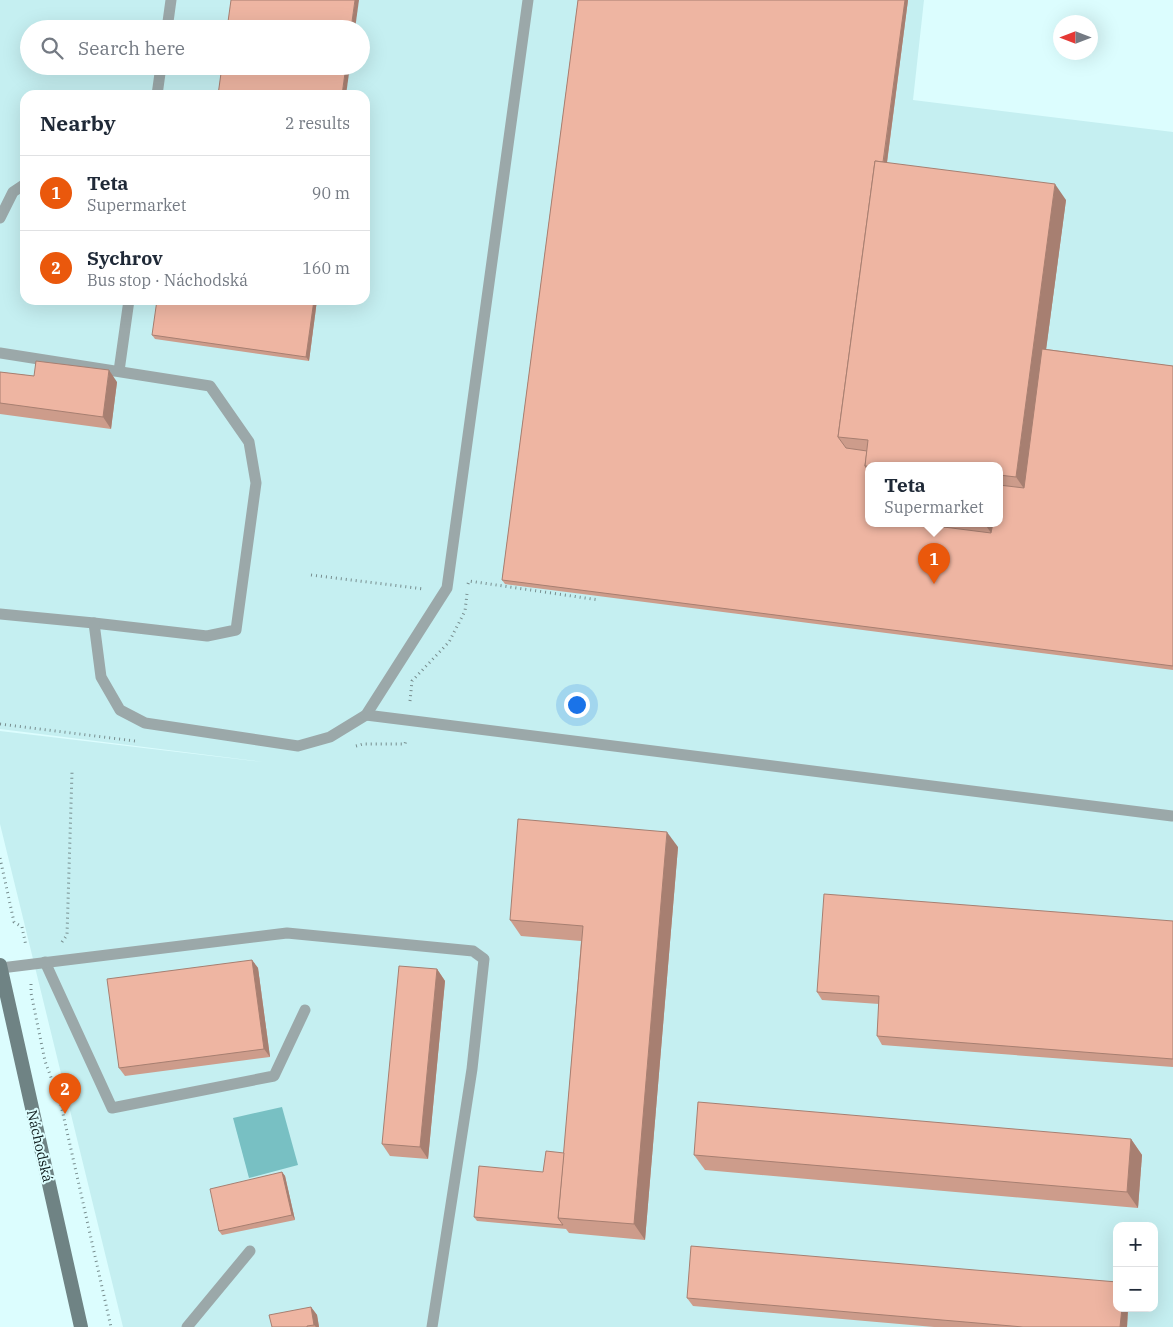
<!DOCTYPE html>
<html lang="en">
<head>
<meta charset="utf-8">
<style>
  body { margin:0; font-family:"IBM Plex Serif",serif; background:#f2f2f3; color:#1f2937 }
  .controls { position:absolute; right:15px; bottom:15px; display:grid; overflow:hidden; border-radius:10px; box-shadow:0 5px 20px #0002 }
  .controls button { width:45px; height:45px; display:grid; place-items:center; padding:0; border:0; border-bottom:1px solid #e0e1e3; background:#fff; color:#1f2937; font:25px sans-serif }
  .compass { position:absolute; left:1053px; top:15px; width:45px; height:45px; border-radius:50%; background:#fff; box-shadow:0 5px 20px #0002; rotate:270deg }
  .you { position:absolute; left:576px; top:704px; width:18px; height:18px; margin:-12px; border:4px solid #fff; border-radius:50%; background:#1a73e8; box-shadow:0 0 0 8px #1a73e833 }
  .badge { display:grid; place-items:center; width:32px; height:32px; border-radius:50%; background:#ea580c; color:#fff; font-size:16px; font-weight:700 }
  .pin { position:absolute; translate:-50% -41px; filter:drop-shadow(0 1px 2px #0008) }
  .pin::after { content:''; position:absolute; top:26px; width:18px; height:15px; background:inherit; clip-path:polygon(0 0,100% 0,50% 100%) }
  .popup { position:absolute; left:865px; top:462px; width:138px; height:65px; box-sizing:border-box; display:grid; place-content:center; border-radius:10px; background:#fff; filter:drop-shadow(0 1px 4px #0005); font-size:16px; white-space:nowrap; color:#747a83 }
  .popup b { font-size:19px; color:#1f2937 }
  .popup::after { content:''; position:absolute; left:50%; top:100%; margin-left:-10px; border:10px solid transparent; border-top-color:#fff }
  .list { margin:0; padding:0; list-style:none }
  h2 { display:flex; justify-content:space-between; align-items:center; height:65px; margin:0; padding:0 20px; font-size:21px }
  h2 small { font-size:16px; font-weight:400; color:#747a83 }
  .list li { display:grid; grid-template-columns:32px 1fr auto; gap:15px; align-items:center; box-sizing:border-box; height:75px; padding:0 20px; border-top:1px solid #e0e1e3 }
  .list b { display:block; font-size:19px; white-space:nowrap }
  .list p { margin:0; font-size:16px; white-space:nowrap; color:#747a83 }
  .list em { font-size:16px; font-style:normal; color:#747a83 }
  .icon { flex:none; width:28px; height:28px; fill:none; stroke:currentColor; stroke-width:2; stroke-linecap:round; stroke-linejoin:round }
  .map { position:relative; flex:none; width:1173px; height:1327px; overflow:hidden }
  .search { position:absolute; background:#fff; box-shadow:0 5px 20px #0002; left:20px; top:20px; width:350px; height:55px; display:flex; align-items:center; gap:12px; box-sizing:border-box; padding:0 18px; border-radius:28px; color:#747a83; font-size:19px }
  .panel { position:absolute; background:#fff; box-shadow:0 5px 20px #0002; left:20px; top:90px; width:350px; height:215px; border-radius:15px }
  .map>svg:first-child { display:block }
</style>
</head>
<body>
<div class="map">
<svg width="1173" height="1327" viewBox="0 0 1173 1327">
  <rect width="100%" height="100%" fill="#dcfdfe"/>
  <!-- built -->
  <path fill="#c5eff1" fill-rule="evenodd" d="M 0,0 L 924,0 L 913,100 L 1173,132 L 1173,1327 L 123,1327 L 0,824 L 0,731 L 263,762 L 0,729 ZM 29,29 L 361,29 L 361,66 L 29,66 ZM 25,95 L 365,95 L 365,300 L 25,300 ZM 869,465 L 999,465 L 999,523 L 869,523 ZM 1117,1226 L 1154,1226 L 1154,1308 L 1117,1308 Z"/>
  <!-- water -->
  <path fill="#78c0c3" d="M 282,1107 L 298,1165 L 249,1178 L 233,1118 Z"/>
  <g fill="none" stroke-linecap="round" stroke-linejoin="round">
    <!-- path -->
    <g stroke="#778d8e" stroke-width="3" stroke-dasharray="1 4" stroke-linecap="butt">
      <path d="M 311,575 L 424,589"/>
      <path d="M 468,584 L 469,581 L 599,600"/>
      <path d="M 410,701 L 412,681 L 449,642 L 465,611 L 467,594"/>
      <path d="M 0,724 L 135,741"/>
      <path d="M 356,746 L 363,744 L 405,744 L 406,740"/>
      <path d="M 0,858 L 14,922 L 22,927 L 26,946"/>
      <path d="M 62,942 L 67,935 L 72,772"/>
      <path d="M 31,984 L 31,993 L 45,1061 L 61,1105 L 111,1327"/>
    </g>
    <!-- service -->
    <g stroke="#9ba8a9" stroke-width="11">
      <path d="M 167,29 L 171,0"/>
      <path d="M 157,95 L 161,66"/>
      <path d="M 0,218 L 13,192 L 25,184"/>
      <path d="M 0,353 L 210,386 L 249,442 L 256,483 L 236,630 L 207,636 L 94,623 L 0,614"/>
      <path d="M 119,371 L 129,300"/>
      <path d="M 94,623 L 101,677 L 120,710 L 145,723 L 298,746 L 330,737 L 366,715 L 447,588 L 528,0"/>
      <path d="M 366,715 L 1172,816"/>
      <path d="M 45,962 L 112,1108 L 274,1076 L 305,1010"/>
      <path d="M 1,968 L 287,933 L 473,951 L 484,959 L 472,1069 L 432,1327"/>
      <path d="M 187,1327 L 250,1251"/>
    </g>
    <!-- secondary -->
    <path stroke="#6f8384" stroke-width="14" d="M 0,965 L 81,1327"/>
  </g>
  <!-- wall -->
  <g fill="#cd9c8b" fill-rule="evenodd">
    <path d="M 578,0 L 908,0 L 887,163 L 1066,200 L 1046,349 L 1173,366 L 1173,670 L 505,584 L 502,580 ZM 869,465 L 999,465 L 999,523 L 869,523 Z"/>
    <path d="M 317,300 L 309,361 L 155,339 L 152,335 Z"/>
    <path d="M 0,372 L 34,376 L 117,382 L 111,429 L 0,414 Z"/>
    <path d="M 678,847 L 645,1240 L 569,1233 L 566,1229 L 477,1221 L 474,1217 L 543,1172 L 564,1153 L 581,941 L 521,936 L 510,920 Z"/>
    <path d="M 1173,921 L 1173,1067 L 882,1045 L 877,1036 L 879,1004 L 822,1000 L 817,992 Z"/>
    <path d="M 252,960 L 258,968 L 270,1057 L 125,1076 L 119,1068 Z"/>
    <path d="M 437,969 L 445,981 L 428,1159 L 390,1156 L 382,1144 Z"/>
    <path d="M 1131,1139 L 1142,1155 L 1138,1208 L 705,1170 L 694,1155 Z"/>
    <path d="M 282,1172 L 285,1176 L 295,1220 L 222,1235 L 219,1231 Z"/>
    <path d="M 687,1298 L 1128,1308 L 1127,1327 L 934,1327 L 693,1306 Z"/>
    <path d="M 311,1307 L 317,1315 L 319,1327 L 272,1327 Z"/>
  </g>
  <!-- shaded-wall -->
  <g fill="#a77f71">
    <path d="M 355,0 L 359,0 L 355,29 L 351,29 Z"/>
    <path d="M 905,0 L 908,0 L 851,438 L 847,438 Z"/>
    <path d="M 346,66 L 350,66 L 346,95 L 342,95 Z"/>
    <path d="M 1055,184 L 1066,200 L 1027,493 L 1016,477 Z"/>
    <path d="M 314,300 L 317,300 L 309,361 L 306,357 Z"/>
    <path d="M 109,370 L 117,382 L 111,429 L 103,417 Z"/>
    <path d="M 984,523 L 996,523 L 994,537 Z"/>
    <path d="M 667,832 L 678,847 L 645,1240 L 634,1224 Z"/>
    <path d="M 252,960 L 258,968 L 270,1057 L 264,1049 Z"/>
    <path d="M 437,969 L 445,981 L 428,1159 L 420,1147 Z"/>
    <path d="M 1131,1139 L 1142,1155 L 1138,1208 L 1127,1192 Z"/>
    <path d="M 282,1172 L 285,1176 L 295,1220 L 292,1215 Z"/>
    <path d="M 311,1307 L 317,1315 L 319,1327 L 316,1327 L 314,1325 Z"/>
    <path d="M 1122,1308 L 1128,1308 L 1127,1327 L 1120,1327 Z"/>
  </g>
  <!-- building -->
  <g fill="#eeb5a2" stroke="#a77f71">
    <path d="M 231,0 L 355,0 L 351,29 L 227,29 Z"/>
    <path d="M 578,0 L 905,0 L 883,162 L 875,161 L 838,437 L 846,448 L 867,451 L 865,466 L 869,472 L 869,523 L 928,523 L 928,525 L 991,533 L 993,523 L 999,523 L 999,485 L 1024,488 L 1042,349 L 1173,366 L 1173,666 L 502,580 Z"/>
    <path d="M 222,66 L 346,66 L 342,95 L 218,95 Z"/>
    <path d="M 875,161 L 1055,184 L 1016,477 L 999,475 L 999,465 L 865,466 L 868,440 L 838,437 Z"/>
    <path d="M 157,300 L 314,300 L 306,357 L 152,335 Z"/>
    <path d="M 36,361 L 109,370 L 103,417 L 0,403 L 0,372 L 34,376 Z"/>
    <path d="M 518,819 L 667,832 L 634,1224 L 558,1218 L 583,926 L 510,920 Z"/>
    <path d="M 824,894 L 1173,921 L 1173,1059 L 877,1036 L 879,996 L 817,992 Z"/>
    <path d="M 252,960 L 264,1049 L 119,1068 L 107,979 Z"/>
    <path d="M 399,966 L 437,969 L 420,1147 L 382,1144 Z"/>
    <path d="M 698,1102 L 1131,1139 L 1127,1192 L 694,1155 Z"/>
    <path d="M 546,1151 L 564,1153 L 558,1218 L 563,1225 L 474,1217 L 479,1166 L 543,1172 Z"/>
    <path d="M 282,1172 L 292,1215 L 219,1231 L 210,1189 Z"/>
    <path d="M 691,1246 L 1117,1282 L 1117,1308 L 1122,1308 L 1120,1327 L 1023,1327 L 687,1298 Z"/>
    <path d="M 311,1307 L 314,1325 L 307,1326 L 307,1327 L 272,1327 L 269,1315 Z"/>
  </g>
  <g text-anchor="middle" stroke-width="4" stroke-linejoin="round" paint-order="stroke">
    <!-- street labels -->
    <g font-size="14" fill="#101c1d" stroke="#dcfdfe">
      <text transform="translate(40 1146) rotate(77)" y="5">Náchodská</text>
    </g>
  </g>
</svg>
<div class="controls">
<button>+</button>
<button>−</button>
</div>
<svg class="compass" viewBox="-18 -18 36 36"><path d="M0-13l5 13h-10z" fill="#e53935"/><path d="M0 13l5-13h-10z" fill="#747a83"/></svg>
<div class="you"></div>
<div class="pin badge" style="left:934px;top:584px">1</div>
<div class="popup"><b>Teta</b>Supermarket</div>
<div class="pin badge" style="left:65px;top:1114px">2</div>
<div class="search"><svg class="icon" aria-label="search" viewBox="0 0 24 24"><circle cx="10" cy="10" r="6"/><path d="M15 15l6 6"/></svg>Search here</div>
<section class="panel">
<h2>Nearby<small>2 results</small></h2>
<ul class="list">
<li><span class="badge">1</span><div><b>Teta</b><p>Supermarket</p></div><em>90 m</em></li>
<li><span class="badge">2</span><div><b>Sychrov</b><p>Bus stop · Náchodská</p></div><em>160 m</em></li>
</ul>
</section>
</div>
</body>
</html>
